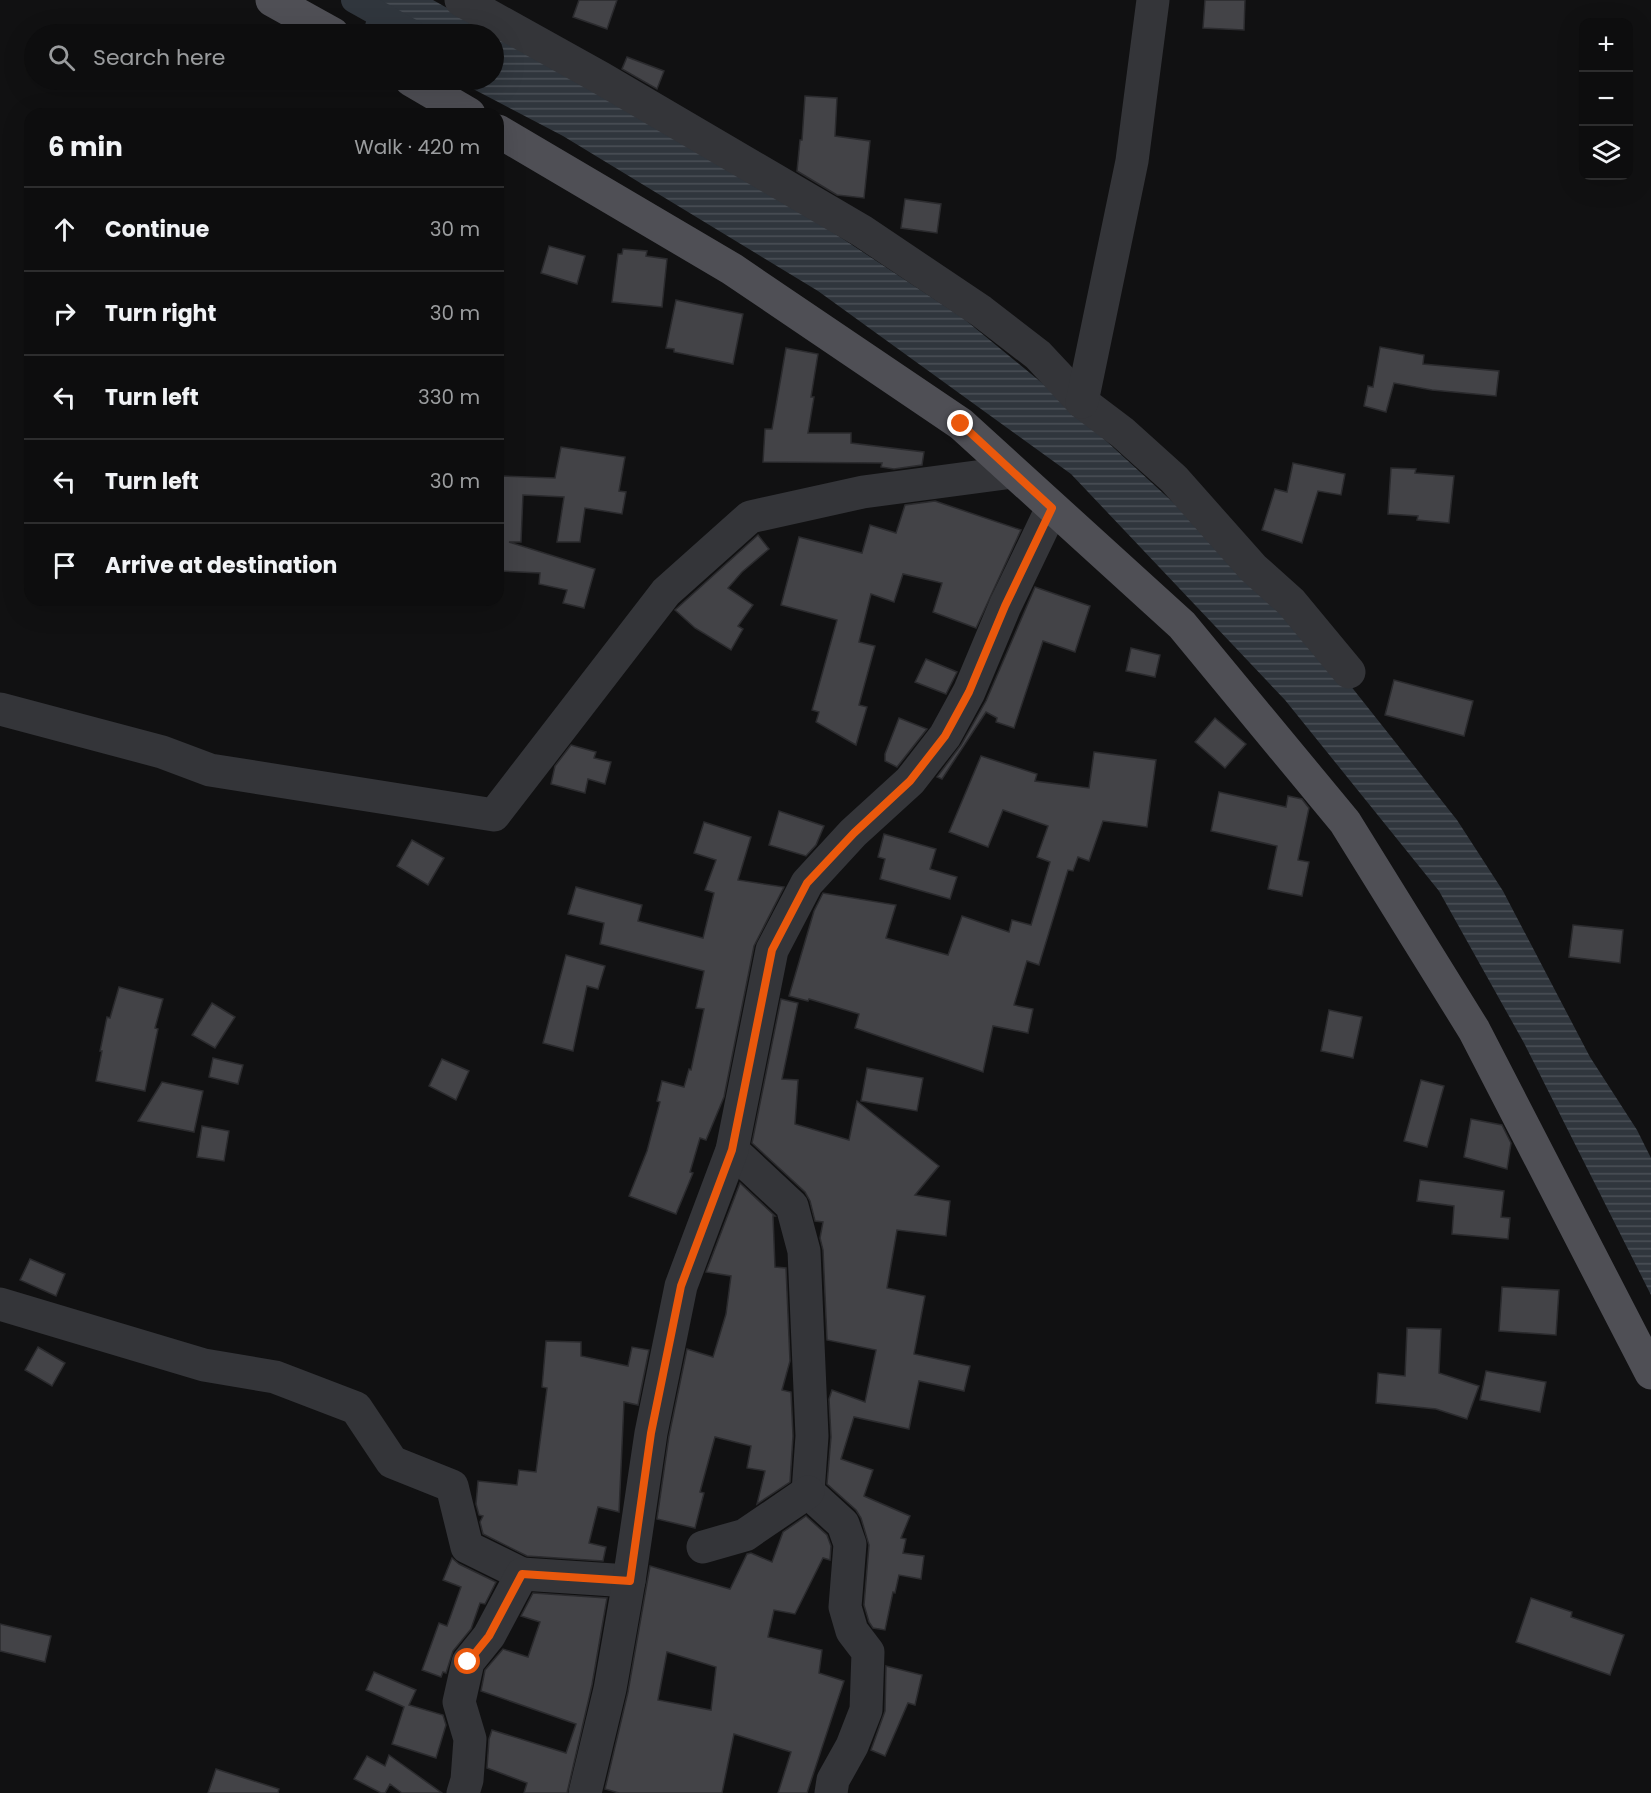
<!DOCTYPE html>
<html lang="en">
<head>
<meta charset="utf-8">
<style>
  body { margin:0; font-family:Poppins,sans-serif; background:#1b1b1c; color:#f1f3f6 }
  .controls { position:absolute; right:18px; top:18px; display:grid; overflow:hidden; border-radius:12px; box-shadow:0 6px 24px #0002 }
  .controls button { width:54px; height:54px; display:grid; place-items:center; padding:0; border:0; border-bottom:2px solid #2d2d2e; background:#0d0d0e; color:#f1f3f6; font:30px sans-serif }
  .stop { position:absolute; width:18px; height:18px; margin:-14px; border:4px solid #ea580c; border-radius:50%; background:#fff }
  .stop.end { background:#ea580c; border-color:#fff; box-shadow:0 2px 6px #0008 }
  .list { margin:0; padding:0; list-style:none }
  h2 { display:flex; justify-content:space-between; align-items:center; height:78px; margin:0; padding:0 24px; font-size:26px }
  h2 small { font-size:20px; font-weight:400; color:#9a9c9e }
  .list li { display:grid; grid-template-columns:39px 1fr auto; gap:18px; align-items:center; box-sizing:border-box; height:84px; padding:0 24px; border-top:2px solid #2d2d2e }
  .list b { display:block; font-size:22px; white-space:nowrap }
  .list em { font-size:20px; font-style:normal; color:#9a9c9e }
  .icon { flex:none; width:33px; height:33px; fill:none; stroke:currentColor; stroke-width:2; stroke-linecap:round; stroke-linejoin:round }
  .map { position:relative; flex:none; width:1651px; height:1793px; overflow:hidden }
  .search { position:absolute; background:#0d0d0e; box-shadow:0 6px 24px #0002; left:24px; top:24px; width:480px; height:66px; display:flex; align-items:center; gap:15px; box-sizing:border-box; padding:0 21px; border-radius:33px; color:#9a9c9e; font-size:22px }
  .panel { position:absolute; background:#0d0d0e; box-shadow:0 6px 24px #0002; left:24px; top:108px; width:480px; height:498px; border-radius:18px }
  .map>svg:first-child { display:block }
</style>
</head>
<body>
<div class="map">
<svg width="1651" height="1793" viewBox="0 0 1651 1793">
  <defs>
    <pattern id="water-rules" width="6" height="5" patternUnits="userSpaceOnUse" patternTransform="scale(1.5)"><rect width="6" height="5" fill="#30363d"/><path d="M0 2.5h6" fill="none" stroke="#4b5057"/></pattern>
  </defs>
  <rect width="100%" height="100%" fill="#111112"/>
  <!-- water -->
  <path fill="url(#water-rules)" d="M 371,0 L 433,0 L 752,179 L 963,318 L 1053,392 L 1213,539 L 1327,656 L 1457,820 L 1503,891 L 1590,1057 L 1637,1130 L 1651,1158 L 1651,1295 L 1524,1043 L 1439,891 L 1285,700 L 1071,474 L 818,291 L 563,136 L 456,80 L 494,80 L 494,34 L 372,34 L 364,30 Z"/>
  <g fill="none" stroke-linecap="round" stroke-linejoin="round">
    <!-- canal -->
    <path stroke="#30363d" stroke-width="26" d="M 354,0 L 415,34"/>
  </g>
  <!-- building -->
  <g fill="#434347" stroke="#2b2b2e" stroke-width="1.5" fill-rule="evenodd">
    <path d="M 579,0 L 617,0 L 607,29 L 573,17 Z"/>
    <path d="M 1205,0 L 1245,0 L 1244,30 L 1203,28 Z"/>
    <path d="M 627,57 L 664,71 L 657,89 L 622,69 Z"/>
    <path d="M 805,96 L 837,98 L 835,136 L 870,141 L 864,198 L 837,195 L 797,171 L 800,140 L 802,140 Z"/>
    <path d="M 905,199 L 941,204 L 937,233 L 901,228 Z"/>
    <path d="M 549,246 L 585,256 L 577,284 L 541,273 Z"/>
    <path d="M 623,249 L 647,251 L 646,256 L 667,259 L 662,307 L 612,302 L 618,254 L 622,254 Z"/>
    <path d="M 676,300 L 743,314 L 733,364 L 674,352 L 674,349 L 666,348 Z"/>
    <path d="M 1380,347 L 1424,355 L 1423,364 L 1499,371 L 1496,396 L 1432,390 L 1394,383 L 1386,412 L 1364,406 L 1368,386 L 1373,387 Z"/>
    <path d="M 786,348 L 818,354 L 811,397 L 814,397 L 808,433 L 851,433 L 851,443 L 924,452 L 922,465 L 894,469 L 881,467 L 882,463 L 763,462 L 765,429 L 772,429 Z"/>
    <path d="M 561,447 L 625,457 L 619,491 L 626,492 L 622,514 L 585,508 L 580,542 L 557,542 L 564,497 L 523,495 L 521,542 L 509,542 L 595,569 L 584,608 L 563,603 L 567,590 L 539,584 L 540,573 L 498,571 L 502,476 L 555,478 Z"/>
    <path d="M 1293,463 L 1345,474 L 1341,495 L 1318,491 L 1302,543 L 1262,530 L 1275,489 L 1287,492 Z"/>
    <path d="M 1391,468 L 1416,469 L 1415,473 L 1454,476 L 1449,523 L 1417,520 L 1418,516 L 1388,514 Z"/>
    <path d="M 935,501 L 1021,530 L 976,628 L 933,612 L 942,583 L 903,574 L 894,602 L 871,594 L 859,642 L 875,646 L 859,705 L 867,707 L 856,745 L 816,722 L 819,712 L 812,710 L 837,620 L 781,605 L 799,537 L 862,553 L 870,525 L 896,533 L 905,505 Z"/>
    <path d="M 758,535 L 769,549 L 742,572 L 728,588 L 753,605 L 738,626 L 743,629 L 731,650 L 695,628 L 675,610 Z"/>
    <path d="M 1035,587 L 1090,606 L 1075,652 L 1043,641 L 1014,728 L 996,722 L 997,718 L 986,712 L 942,779 L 937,777 L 961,745 L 986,701 Z"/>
    <path d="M 1131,648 L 1160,655 L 1155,677 L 1126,671 Z"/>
    <path d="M 926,659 L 957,672 L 946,694 L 915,682 Z"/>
    <path d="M 1394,680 L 1473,701 L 1464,736 L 1385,715 Z"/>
    <path d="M 899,718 L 927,729 L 897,767 L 885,761 L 885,754 Z"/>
    <path d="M 1215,718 L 1246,744 L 1225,768 L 1195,742 Z"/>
    <path d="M 571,745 L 596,752 L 594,758 L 611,762 L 605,784 L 588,779 L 585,793 L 551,784 L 555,766 Z"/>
    <path d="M 1094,752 L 1156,760 L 1147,827 L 1103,821 L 1089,861 L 1078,857 L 1073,871 L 1068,870 L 1039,965 L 1027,961 L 1014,1005 L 1033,1009 L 1028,1033 L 993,1026 L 983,1072 L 855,1028 L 859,1014 L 809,999 L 808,1001 L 789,996 L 814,911 L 823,893 L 896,905 L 886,938 L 948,955 L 962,916 L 1009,932 L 1012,920 L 1031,925 L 1050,862 L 1037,857 L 1048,826 L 1003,810 L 988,847 L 949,832 L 981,756 L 1037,774 L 1035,781 L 1089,788 Z"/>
    <path d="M 1219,792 L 1286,807 L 1288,796 L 1302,799 L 1309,808 L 1298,860 L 1309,862 L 1302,896 L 1268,889 L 1277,846 L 1211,831 Z"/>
    <path d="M 779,811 L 824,826 L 816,845 L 806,856 L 769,845 Z"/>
    <path d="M 704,822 L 751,837 L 738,880 L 784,887 L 754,946 L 724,1097 L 706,1140 L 700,1138 L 690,1172 L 693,1173 L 676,1214 L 629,1196 L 647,1151 L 660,1102 L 657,1101 L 662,1081 L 684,1087 L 689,1069 L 691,1070 L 704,1009 L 696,1008 L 704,971 L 600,944 L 604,923 L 568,914 L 576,887 L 642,905 L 638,921 L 703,938 L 714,893 L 705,890 L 716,860 L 694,853 Z"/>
    <path d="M 884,834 L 936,849 L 930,869 L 957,877 L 950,899 L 880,879 L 885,859 L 878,857 Z"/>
    <path d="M 412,840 L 444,858 L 428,885 L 397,866 Z"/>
    <path d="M 1573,925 L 1623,930 L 1620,963 L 1569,957 Z"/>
    <path d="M 566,955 L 605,966 L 598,989 L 587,986 L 573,1051 L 543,1043 Z"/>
    <path d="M 119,987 L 163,999 L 155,1028 L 158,1029 L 145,1091 L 96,1081 L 102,1051 L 100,1051 L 107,1017 L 110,1018 Z"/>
    <path d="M 781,999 L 798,1003 L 782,1079 L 798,1080 L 795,1124 L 849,1140 L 857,1101 L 939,1166 L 915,1195 L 950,1201 L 946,1236 L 897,1230 L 887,1288 L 925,1296 L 914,1354 L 970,1366 L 964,1391 L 919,1381 L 909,1429 L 854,1417 L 841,1459 L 873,1470 L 864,1496 L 910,1516 L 901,1538 L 906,1539 L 903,1553 L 924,1556 L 921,1579 L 899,1575 L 895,1593 L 893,1592 L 885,1630 L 873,1628 L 869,1622 L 864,1605 L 869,1545 L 861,1518 L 856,1510 L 827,1484 L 831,1437 L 829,1399 L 832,1390 L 865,1402 L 876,1350 L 827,1340 L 823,1250 L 820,1238 L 823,1222 L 815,1221 L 810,1201 L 805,1192 L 752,1143 Z"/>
    <path d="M 212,1003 L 235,1017 L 215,1048 L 192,1035 Z"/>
    <path d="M 1329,1010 L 1362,1017 L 1353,1058 L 1321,1051 Z"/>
    <path d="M 213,1058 L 243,1065 L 238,1084 L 209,1077 Z"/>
    <path d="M 442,1059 L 469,1071 L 456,1100 L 429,1086 Z"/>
    <path d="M 867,1068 L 923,1078 L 917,1111 L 861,1101 Z"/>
    <path d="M 1421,1080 L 1444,1086 L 1427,1147 L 1404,1141 Z"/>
    <path d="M 162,1082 L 203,1091 L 194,1132 L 138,1121 Z"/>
    <path d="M 1471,1119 L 1502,1125 L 1511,1143 L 1507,1169 L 1464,1157 Z"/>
    <path d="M 202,1126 L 229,1131 L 224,1161 L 197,1157 Z"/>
    <path d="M 1420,1180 L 1504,1191 L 1501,1217 L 1510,1218 L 1508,1239 L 1452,1234 L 1454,1206 L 1417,1201 Z"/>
    <path d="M 740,1183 L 775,1216 L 773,1216 L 775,1267 L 786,1268 L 790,1361 L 782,1390 L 791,1392 L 793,1436 L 790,1482 L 757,1504 L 765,1471 L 747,1468 L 751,1446 L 715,1437 L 700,1492 L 704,1493 L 695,1528 L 657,1519 L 669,1436 L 687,1349 L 713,1357 L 726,1314 L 731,1276 L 706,1272 Z"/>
    <path d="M 30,1259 L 65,1274 L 56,1296 L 20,1280 Z"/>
    <path d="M 1502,1287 L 1559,1290 L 1556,1335 L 1499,1331 Z"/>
    <path d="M 1407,1328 L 1441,1329 L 1439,1373 L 1479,1386 L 1467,1419 L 1436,1409 L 1376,1403 L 1378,1373 L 1405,1376 Z"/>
    <path d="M 546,1341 L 581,1342 L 581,1356 L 628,1366 L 632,1347 L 649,1350 L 638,1405 L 624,1402 L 619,1512 L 598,1507 L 589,1543 L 606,1547 L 603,1561 L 527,1556 L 483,1534 L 480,1522 L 483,1516 L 479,1515 L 476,1504 L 478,1481 L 517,1485 L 519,1470 L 536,1472 L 547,1388 L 542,1387 Z"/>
    <path d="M 38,1347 L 65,1363 L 52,1386 L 25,1370 Z"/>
    <path d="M 1486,1371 L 1546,1382 L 1540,1412 L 1480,1400 Z"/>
    <path d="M 806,1516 L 827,1535 L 831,1546 L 830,1560 L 823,1558 L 795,1614 L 774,1610 L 768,1637 L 822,1650 L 819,1673 L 844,1681 L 807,1793 L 778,1793 L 791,1752 L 734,1734 L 722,1793 L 619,1793 L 605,1789 L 628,1692 L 650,1566 L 730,1589 L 747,1554 L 751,1553 L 772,1562 L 783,1532 ZM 667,1652 L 716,1667 L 711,1710 L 658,1700 Z"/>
    <path d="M 452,1558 L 459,1564 L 496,1582 L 485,1604 L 480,1603 L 471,1629 L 453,1651 L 446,1673 L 443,1672 L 441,1677 L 422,1670 L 439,1623 L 447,1626 L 461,1587 L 443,1580 Z"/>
    <path d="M 533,1593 L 607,1598 L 592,1685 L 567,1793 L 524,1793 L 527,1783 L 487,1768 L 489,1739 L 492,1730 L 566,1753 L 576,1724 L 481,1691 L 485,1670 L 503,1649 L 528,1657 L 540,1622 L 521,1616 Z"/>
    <path d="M 1531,1598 L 1572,1612 L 1571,1617 L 1624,1635 L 1610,1675 L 1516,1642 Z"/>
    <path d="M 0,1624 L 51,1636 L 45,1662 L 0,1651 Z"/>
    <path d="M 886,1666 L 922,1675 L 915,1705 L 908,1703 L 885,1756 L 871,1750 L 885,1711 Z"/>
    <path d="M 374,1672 L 416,1690 L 409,1705 L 443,1715 L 446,1725 L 436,1758 L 392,1744 L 404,1707 L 366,1690 Z"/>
    <path d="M 389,1755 L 442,1793 L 402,1793 L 390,1784 L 385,1793 L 381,1793 L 354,1779 L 367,1756 L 385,1766 Z"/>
    <path d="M 216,1769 L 279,1789 L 278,1793 L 208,1793 Z"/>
  </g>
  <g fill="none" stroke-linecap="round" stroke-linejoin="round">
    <!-- minor -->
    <g stroke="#343539" stroke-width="33">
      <path d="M 461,0 L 601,78 L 862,231 L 981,311 L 1038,355 L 1082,402 L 1123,433 L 1174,479 L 1253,568 L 1291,602 L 1349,672"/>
      <path d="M 1082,402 L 1132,161 L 1153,0"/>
      <path d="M 0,709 L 162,752 L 210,770 L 494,815 L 666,592 L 750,517 L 863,492 L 1013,472"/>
      <path d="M 732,1150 L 792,1206 L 804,1251 L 812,1436 L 808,1492 L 843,1524 L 850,1544 L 845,1607 L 852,1631 L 868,1652 L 866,1710 L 852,1746 L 833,1780 L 831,1793"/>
      <path d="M 0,1304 L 204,1365 L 275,1377 L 356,1408 L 392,1462 L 452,1486 L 467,1547 L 522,1574"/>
      <path d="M 703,1547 L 745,1535 L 808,1492"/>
      <path d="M 463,1793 L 467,1780 L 470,1739 L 459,1702 L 468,1662 L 489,1636 L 522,1574 L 629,1581"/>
      <path d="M 585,1793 L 610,1689 L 629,1581 L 651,1433 L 681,1286 L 732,1150 L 772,950 L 807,883 L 853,833 L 910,781 L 945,736 L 969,692 L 1005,606 L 1052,508"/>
    </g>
    <!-- major -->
    <g stroke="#4f4f55" stroke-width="33">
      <path d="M 272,0 L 333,34"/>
      <path d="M 411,80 L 469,114"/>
      <path d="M 498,131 L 732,269 L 961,424 L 1182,625 L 1345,822 L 1474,1030 L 1651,1373"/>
    </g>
  </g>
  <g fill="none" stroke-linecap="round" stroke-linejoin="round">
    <!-- route -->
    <path stroke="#ea580c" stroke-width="8" d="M 468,1662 L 489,1636 L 522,1574 L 630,1581 L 651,1433 L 681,1286 L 732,1150 L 772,950 L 807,883 L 854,833 L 910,781 L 945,736 L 969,692 L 1005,606 L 1052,508 L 961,424"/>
  </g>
</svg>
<div class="controls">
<button>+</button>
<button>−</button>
<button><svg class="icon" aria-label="layers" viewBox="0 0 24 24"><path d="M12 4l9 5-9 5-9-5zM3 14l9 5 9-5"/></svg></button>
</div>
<div class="stop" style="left:468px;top:1662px"></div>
<div class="stop end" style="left:961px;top:424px"></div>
<div class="search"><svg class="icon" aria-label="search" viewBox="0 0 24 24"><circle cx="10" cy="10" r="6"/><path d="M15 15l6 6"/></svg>Search here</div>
<section class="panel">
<h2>6 min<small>Walk · 420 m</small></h2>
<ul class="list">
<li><svg class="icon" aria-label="ahead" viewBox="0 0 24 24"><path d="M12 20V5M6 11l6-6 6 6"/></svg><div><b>Continue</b></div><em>30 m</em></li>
<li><svg class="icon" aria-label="right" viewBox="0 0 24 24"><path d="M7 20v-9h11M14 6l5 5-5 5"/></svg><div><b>Turn right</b></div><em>30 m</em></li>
<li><svg class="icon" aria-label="left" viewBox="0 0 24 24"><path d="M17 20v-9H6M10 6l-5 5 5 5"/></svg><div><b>Turn left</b></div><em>330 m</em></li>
<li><svg class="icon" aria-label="left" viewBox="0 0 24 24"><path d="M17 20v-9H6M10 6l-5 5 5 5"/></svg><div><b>Turn left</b></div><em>30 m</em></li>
<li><svg class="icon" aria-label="arrive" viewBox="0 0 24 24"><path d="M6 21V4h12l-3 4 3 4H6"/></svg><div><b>Arrive at destination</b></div></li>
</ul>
</section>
</div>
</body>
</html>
